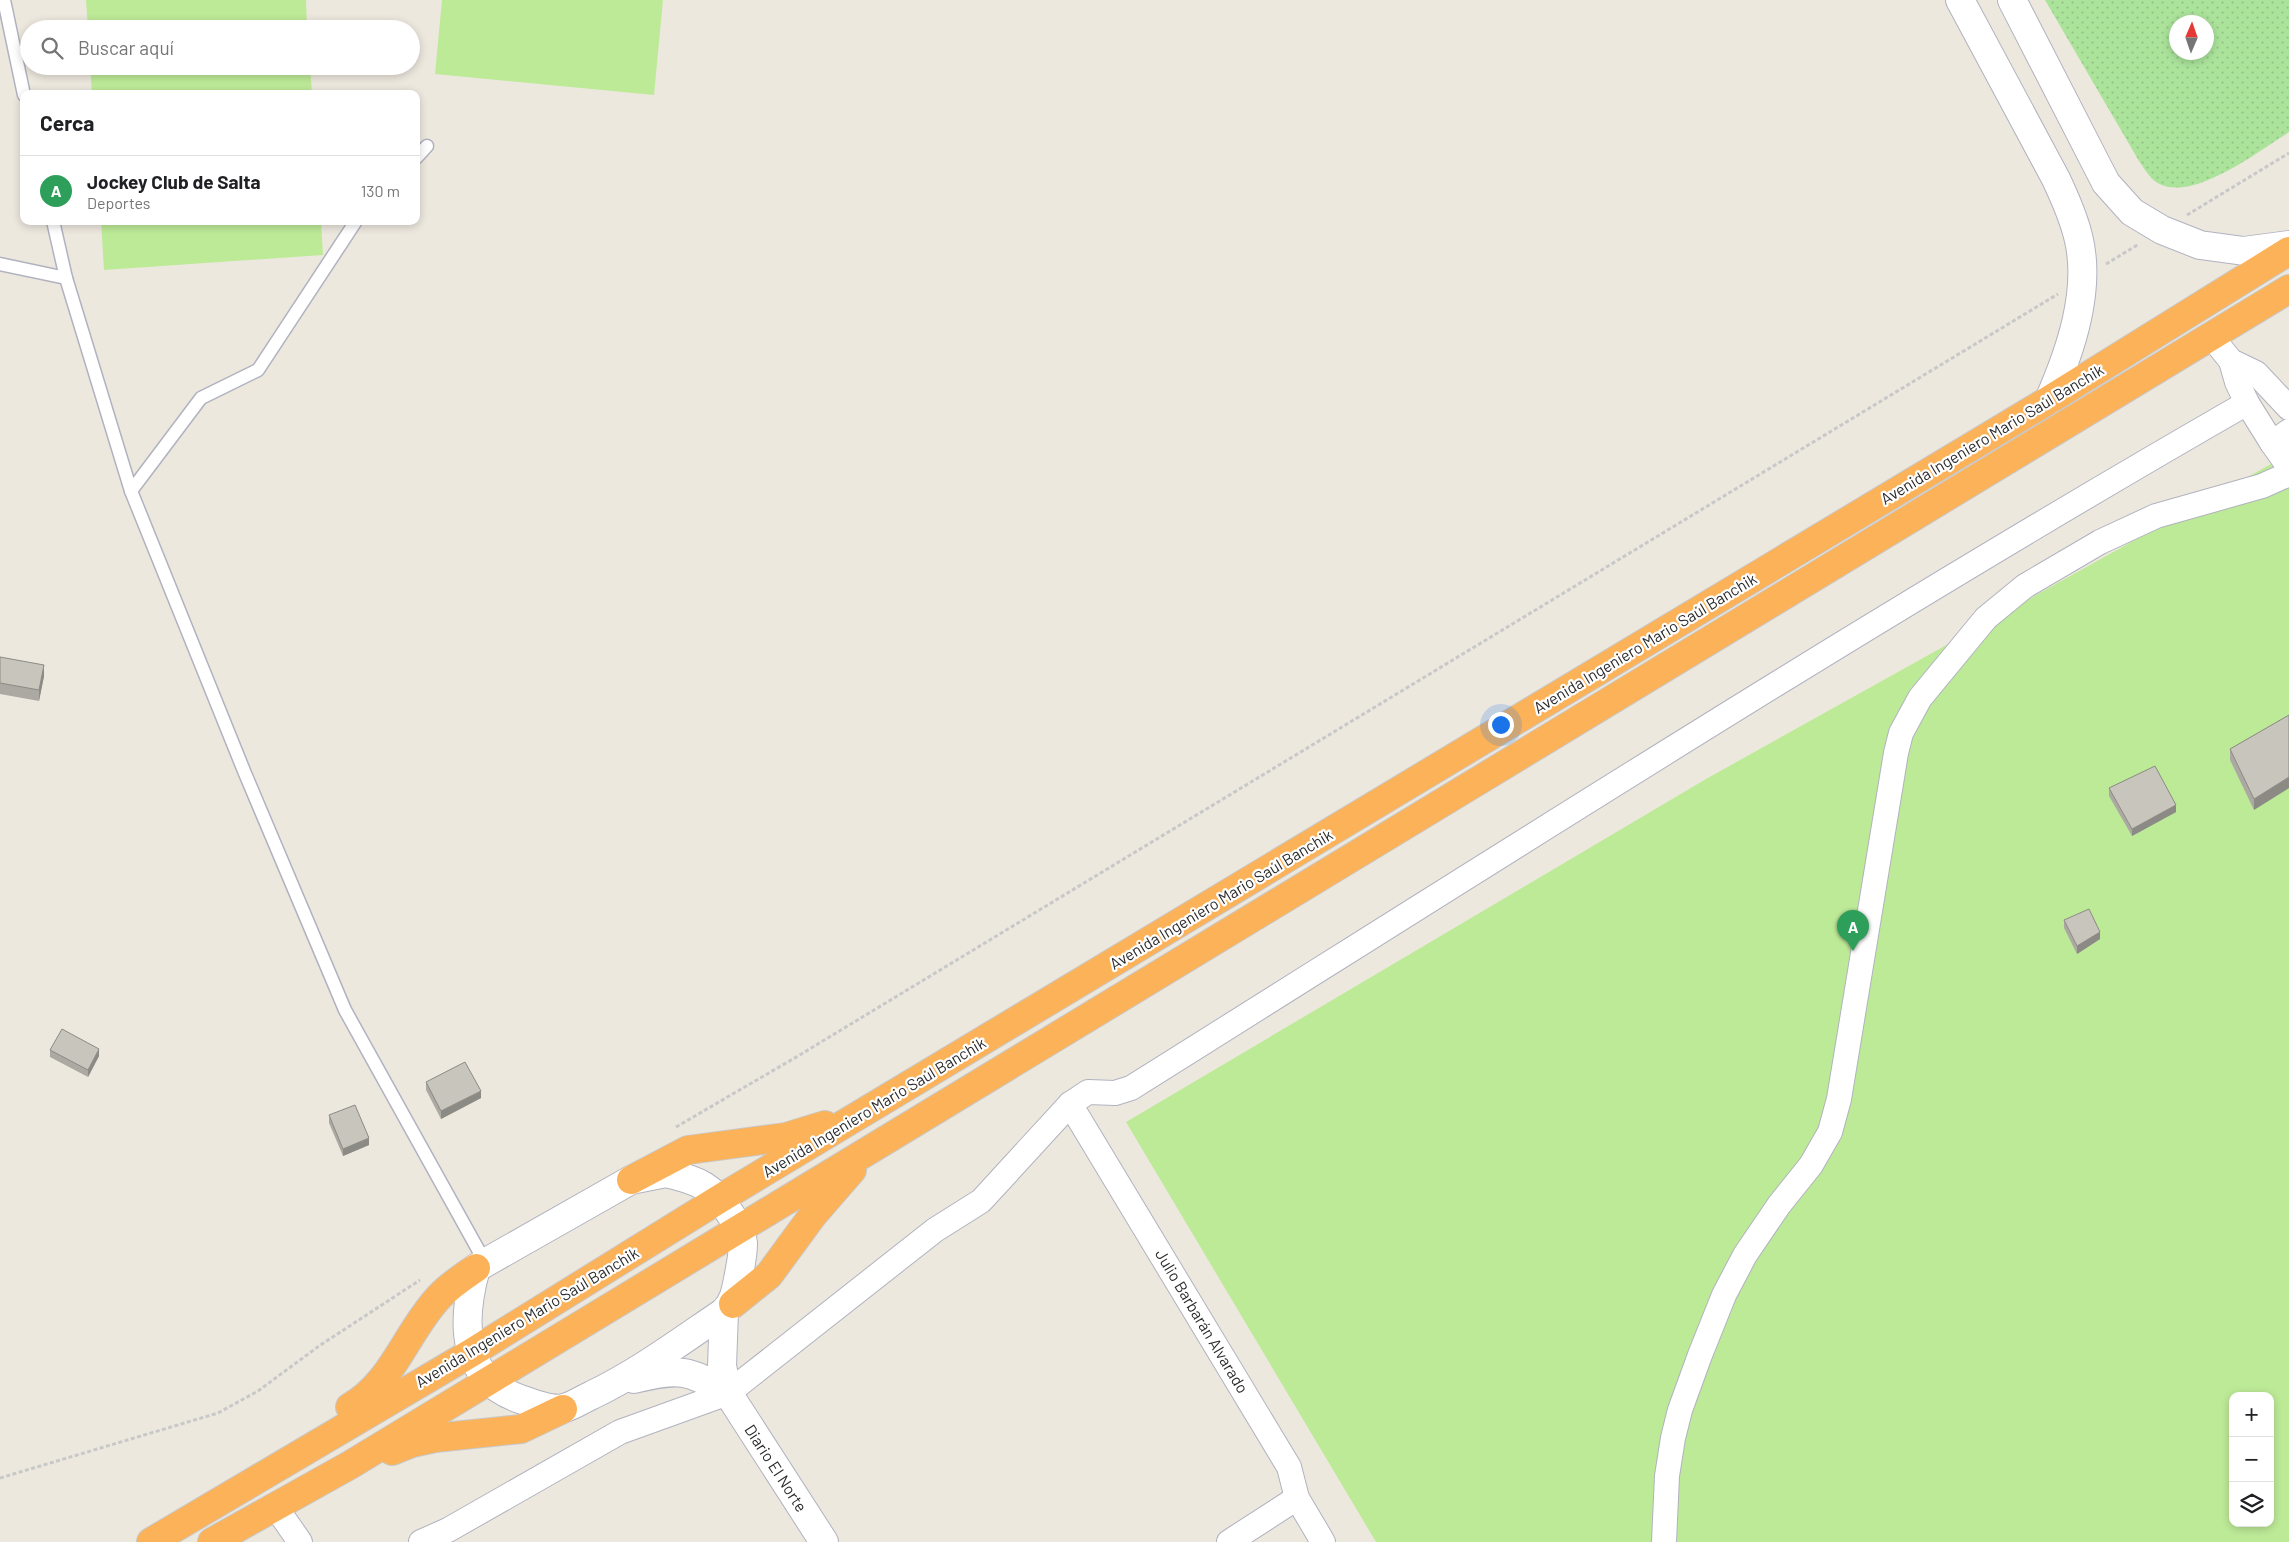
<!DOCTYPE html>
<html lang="es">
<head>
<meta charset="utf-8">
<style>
  body { margin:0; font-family:Barlow,sans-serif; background:#f2f2f2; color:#202124 }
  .controls { position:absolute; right:15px; bottom:15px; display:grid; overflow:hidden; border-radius:10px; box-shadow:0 2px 8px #0003 }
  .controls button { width:45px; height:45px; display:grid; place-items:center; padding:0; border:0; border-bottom:1px solid #e0e0e0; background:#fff; color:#202124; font:25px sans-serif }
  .compass { position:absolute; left:2169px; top:15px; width:45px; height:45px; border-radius:50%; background:#fff; box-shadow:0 2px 8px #0003; rotate:2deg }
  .you { position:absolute; left:1500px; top:724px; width:18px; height:18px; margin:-12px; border:4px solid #fff; border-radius:50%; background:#1a73e8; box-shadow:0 0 0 8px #1a73e833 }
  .badge { display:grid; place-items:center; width:32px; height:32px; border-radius:50%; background:#1a73e8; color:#fff; font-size:16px; font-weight:700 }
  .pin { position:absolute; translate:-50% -41px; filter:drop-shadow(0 1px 2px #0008) }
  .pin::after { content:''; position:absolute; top:26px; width:18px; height:15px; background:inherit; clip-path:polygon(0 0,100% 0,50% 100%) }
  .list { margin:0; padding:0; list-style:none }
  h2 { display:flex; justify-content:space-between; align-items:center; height:65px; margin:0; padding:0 20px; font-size:21px }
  h2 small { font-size:16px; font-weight:400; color:#757577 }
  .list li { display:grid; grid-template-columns:32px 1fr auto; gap:15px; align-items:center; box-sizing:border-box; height:70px; padding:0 20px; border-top:1px solid #e0e0e0 }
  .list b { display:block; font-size:19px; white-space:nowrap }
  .list p { margin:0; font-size:16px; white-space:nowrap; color:#757577 }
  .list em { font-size:16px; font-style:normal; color:#757577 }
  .icon { flex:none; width:28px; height:28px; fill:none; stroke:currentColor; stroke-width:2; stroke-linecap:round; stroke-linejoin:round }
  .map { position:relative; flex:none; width:2289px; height:1542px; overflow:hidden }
  .search { position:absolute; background:#fff; box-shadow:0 2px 8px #0003; left:20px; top:20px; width:400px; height:55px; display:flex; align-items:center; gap:12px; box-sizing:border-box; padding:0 18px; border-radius:28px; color:#757577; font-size:19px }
  .panel { position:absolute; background:#fff; box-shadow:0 2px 8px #0003; left:20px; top:90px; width:400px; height:135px; border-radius:10px }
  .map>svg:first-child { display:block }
</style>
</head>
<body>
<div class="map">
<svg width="2289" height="1542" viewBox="0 0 2289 1542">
  <defs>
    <pattern id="grass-dots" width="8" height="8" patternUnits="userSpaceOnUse" patternTransform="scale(1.25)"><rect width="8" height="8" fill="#abe39b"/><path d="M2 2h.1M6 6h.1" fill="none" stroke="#93c386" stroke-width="1.8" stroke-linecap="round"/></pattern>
  </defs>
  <rect width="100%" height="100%" fill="#ede8de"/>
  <!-- grass -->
  <path fill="url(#grass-dots)" fill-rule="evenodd" d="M 2045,0 L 2289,0 L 2289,132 C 2260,150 2190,205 2156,182 C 2149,177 2144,168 2139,161 ZM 2176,22 L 2206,22 L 2206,52 L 2176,52 Z"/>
  <!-- pitch -->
  <g fill="#bdea97" fill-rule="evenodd">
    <path d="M 86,0 L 306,0 L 307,29 L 88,29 Z"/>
    <path d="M 442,0 L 663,0 L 654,95 L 435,74 Z"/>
    <path d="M 90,66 L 310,66 L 312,94 L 92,94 Z"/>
    <path d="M 101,221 L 321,221 L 323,255 L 104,270 Z"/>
    <path d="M 2289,454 L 2289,1542 L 1376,1542 L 1126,1122 L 1706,779 ZM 2233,1396 L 2270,1396 L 2270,1523 L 2233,1523 Z"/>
  </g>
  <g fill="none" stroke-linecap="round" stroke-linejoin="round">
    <defs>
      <g id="lane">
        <path d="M 4,0 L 24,95"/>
        <path d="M 416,158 L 427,146"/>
        <path d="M 53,221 L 66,278 L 131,491 L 244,771 L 345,1010 L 485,1262"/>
        <path d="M 0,264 L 66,278"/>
        <path d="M 131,491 L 201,398 L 258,370 L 356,221"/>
      </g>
      <g id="street">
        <path d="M 2211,336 L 2231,361 L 2237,382 L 2247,403 L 2272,443 L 2289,467"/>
        <path d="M 2231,361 L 2256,373 L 2289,408"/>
        <path d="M 2272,443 L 2289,431"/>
        <path d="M 1070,1104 L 1289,1467 L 1297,1498 L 1323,1542"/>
        <path d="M 275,1506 L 300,1542"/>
        <path d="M 421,1542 L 448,1530 L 620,1432 L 728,1393 L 935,1230 L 981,1201 L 1070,1104 L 1088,1092 L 1115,1093 L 1131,1088 C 1501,856 1869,620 2247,403"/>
        <path d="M 1229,1542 L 1297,1498"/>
        <path d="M 1664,1542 L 1667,1476 L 1673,1438 L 1680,1410 L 1700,1355 L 1724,1295 L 1745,1255 L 1779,1205 L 1811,1165 L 1830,1132 L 1839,1099 L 1896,753 L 1901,733 L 1920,698 L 1986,618 L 2025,586 L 2100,542 L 2156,516 L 2262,486 L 2289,474"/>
      </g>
      <g id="secondary">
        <path d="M 1960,0 L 2056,179 C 2065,198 2073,216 2078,236 C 2092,290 2070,352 2049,400"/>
        <path d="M 2012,0 L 2106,183 L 2132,212 L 2162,230 L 2200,245 L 2244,251 L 2289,245"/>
        <path d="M 666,1173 C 698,1180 714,1187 731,1215 C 737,1224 742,1233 743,1243 C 743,1254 741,1264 739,1274 C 736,1289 735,1301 724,1312 C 681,1341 638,1373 592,1395 C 583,1399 573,1406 564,1408 C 553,1411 534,1404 523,1400 C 460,1380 461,1322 476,1268 L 631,1180 Z"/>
        <path d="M 724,1312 L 722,1366 L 728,1393 L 824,1542"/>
        <path d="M 634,1379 C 679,1368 688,1369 728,1393"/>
      </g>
      <g id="highway">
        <path d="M 631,1180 L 688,1150 L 786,1137 L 825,1125"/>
        <path d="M 733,1304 L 769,1275 L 813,1215 L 852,1170"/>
        <path d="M 350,1407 C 393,1383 406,1332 439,1297 C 450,1285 463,1277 476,1268"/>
        <path d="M 392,1451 L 412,1443 L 435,1438 L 521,1429 L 563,1409"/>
        <path d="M 151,1542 L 471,1353 L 721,1198 L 2049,400 L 2289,251"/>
        <path d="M 212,1542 L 350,1465 L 2289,289"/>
      </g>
    </defs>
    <!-- lane casing -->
    <use href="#lane" stroke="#b1b2bf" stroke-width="15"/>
    <!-- street casing -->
    <use href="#street" stroke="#b1b2bf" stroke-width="26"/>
    <!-- secondary casing -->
    <use href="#secondary" stroke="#b1b2bf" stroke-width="30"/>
    <!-- highway casing -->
    <use href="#highway" stroke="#c8c8c8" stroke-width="30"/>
    <!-- path -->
    <g stroke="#c8c8c8" stroke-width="3" stroke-dasharray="4 2.5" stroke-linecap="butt">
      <path d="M 2187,215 L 2289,153"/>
      <path d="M 2106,264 L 2139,244"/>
      <path d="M 676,1127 L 798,1056 L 2058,294"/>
      <path d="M 0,1478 L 218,1413 L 258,1391 L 319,1346 L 420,1280"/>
    </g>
    <!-- lane -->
    <use href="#lane" stroke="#fff" stroke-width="12"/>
    <!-- street -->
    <use href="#street" stroke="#fff" stroke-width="24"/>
    <!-- secondary -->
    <use href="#secondary" stroke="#fff" stroke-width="28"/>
    <!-- highway -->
    <use href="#highway" stroke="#fcb259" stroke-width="28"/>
  </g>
  <!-- wall -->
  <g fill="#aca9a3">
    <path d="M 0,657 L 44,676 L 39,701 L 0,694 Z"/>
    <path d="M 2289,715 L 2254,810 L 2230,760 L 2230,749 Z"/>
    <path d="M 2109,788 L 2176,812 L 2132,836 L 2109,796 Z"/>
    <path d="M 2064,920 L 2100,939 L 2077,954 L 2064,928 Z"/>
    <path d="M 50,1050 L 99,1056 L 88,1077 L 50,1057 Z"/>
    <path d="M 426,1082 L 481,1098 L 441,1119 L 426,1090 Z"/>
    <path d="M 329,1115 L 369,1145 L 343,1156 L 329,1123 Z"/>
  </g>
  <!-- shaded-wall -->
  <g fill="#8c8a84">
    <path d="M 44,665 L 44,676 L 39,701 L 39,690 Z"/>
    <path d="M 2289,777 L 2289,788 L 2254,810 L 2254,799 Z"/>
    <path d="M 2176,805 L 2176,812 L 2132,836 L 2132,829 Z"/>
    <path d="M 2100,932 L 2100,939 L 2077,954 L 2077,946 Z"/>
    <path d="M 99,1049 L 99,1056 L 88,1077 L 88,1070 Z"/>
    <path d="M 481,1091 L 481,1098 L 441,1119 L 441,1111 Z"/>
    <path d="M 369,1138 L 369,1145 L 343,1156 L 343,1149 Z"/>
  </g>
  <!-- building -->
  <g fill="#c8c5bd" stroke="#8c8a84">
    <path d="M 0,657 L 44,665 L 39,690 L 0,683 Z"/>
    <path d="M 2289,715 L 2289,777 L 2254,799 L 2230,749 Z"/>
    <path d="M 2155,766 L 2176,805 L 2132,829 L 2109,788 Z"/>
    <path d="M 2089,909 L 2100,932 L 2077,946 L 2064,920 Z"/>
    <path d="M 62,1029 L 99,1049 L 88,1070 L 50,1050 Z"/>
    <path d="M 465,1062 L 481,1091 L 441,1111 L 426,1082 Z"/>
    <path d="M 355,1105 L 369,1138 L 343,1149 L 329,1115 Z"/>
  </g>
  <g text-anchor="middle" stroke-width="4.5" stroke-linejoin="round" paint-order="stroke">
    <!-- street labels -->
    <g font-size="16" fill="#2b2b2b" stroke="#fff">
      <text transform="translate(1992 434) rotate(-31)" y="6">Avenida Ingeniero Mario Saúl Banchik</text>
      <text transform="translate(1645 643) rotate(-31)" y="6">Avenida Ingeniero Mario Saúl Banchik</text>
      <text transform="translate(1221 899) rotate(-31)" y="6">Avenida Ingeniero Mario Saúl Banchik</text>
      <text transform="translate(874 1107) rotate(-31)" y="6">Avenida Ingeniero Mario Saúl Banchik</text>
      <text transform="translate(527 1317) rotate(-31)" y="6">Avenida Ingeniero Mario Saúl Banchik</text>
      <text transform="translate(1202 1321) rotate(59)" y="6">Julio Barbarán Alvarado</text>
      <text transform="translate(776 1468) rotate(57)" y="6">Diario El Norte</text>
    </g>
  </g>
</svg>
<div class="controls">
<button>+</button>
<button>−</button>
<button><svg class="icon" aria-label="layers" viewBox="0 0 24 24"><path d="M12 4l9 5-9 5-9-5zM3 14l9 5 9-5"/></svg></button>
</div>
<svg class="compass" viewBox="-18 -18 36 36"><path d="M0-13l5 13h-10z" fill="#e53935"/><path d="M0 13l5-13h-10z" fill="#757577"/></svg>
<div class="you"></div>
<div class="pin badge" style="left:1853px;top:951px;background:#2e9e5b">A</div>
<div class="search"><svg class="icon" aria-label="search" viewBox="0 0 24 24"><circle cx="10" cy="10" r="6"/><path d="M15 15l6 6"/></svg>Buscar aquí</div>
<section class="panel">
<h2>Cerca<small></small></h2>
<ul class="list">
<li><span class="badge" style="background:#2e9e5b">A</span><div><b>Jockey Club de Salta</b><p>Deportes</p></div><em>130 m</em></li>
</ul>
</section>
</div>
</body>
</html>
